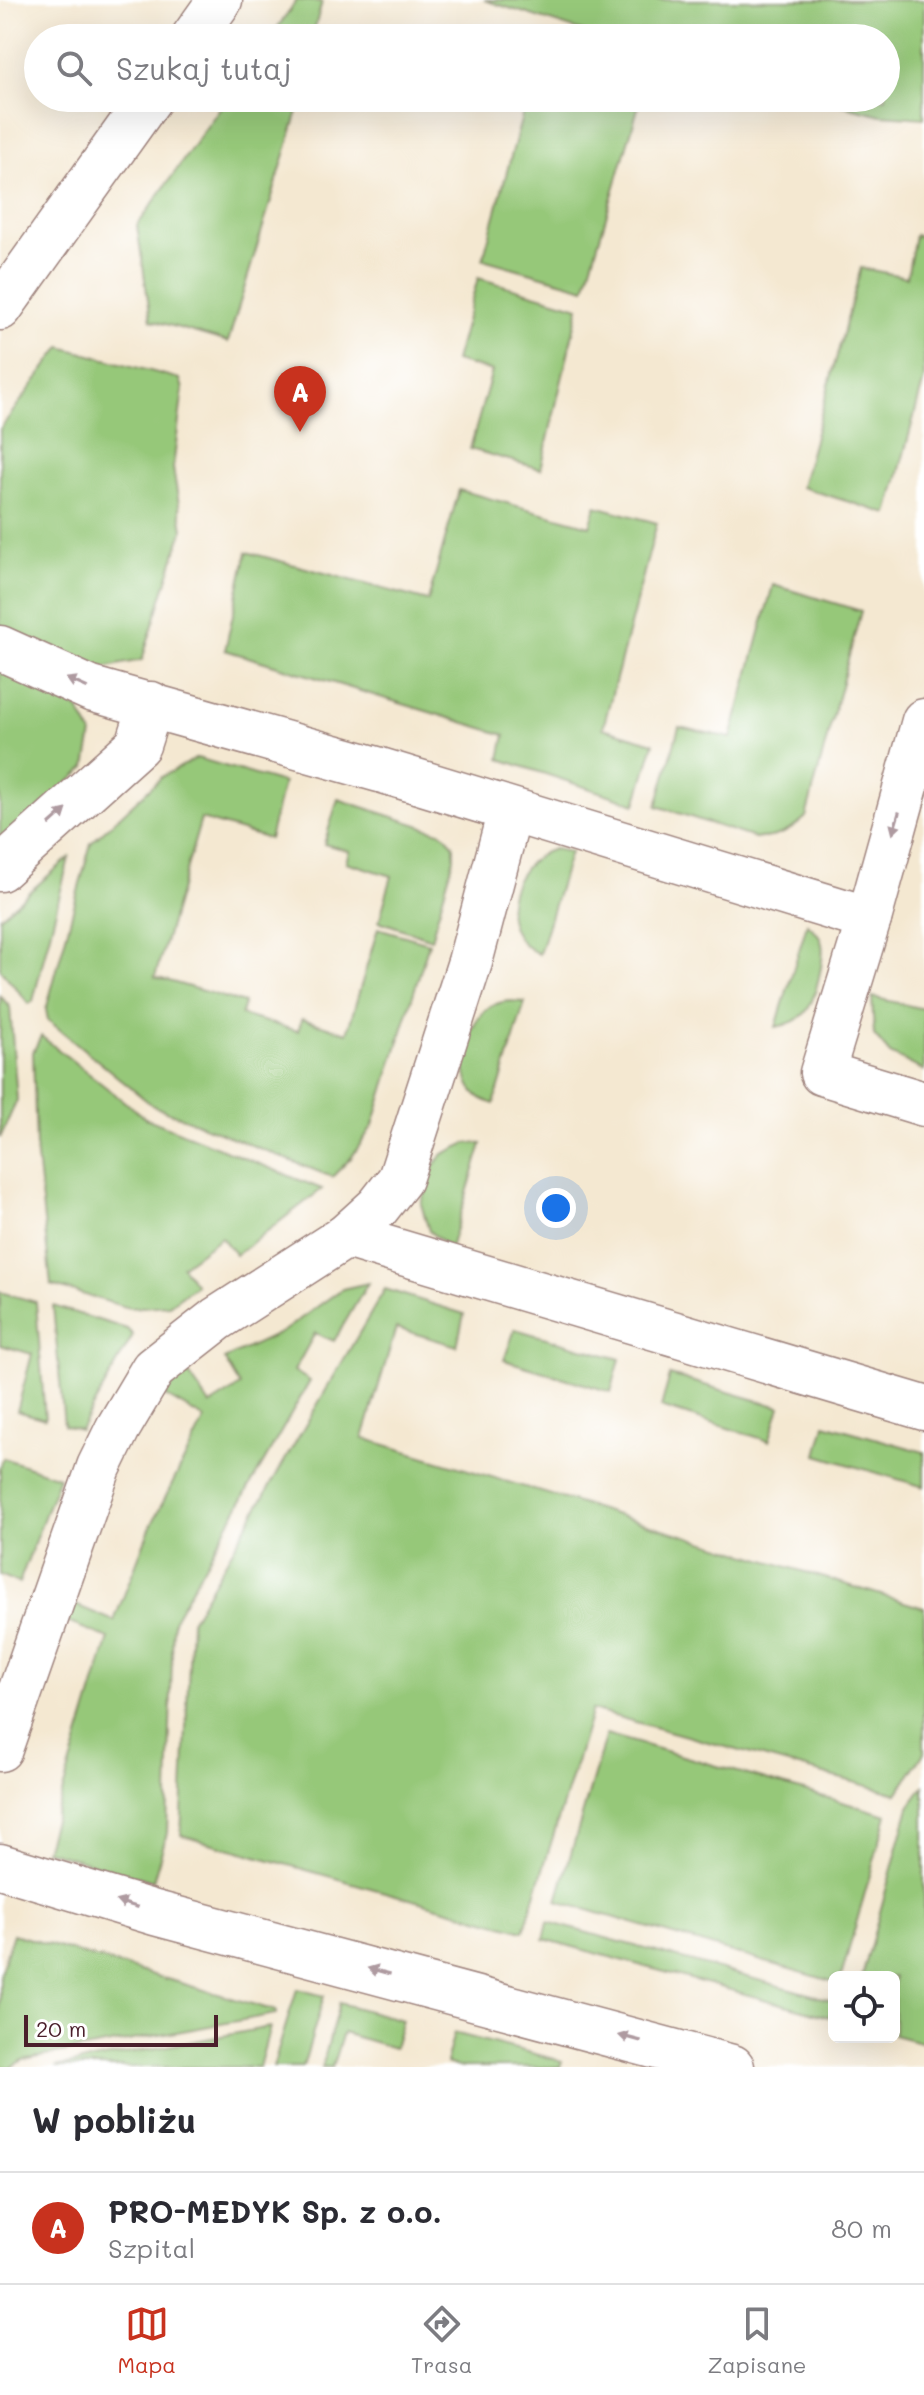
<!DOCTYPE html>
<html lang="pl">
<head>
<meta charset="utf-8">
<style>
  body { margin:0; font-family:Mali,sans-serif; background:#f2f2f3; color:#2b2b33 }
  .controls { position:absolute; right:24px; bottom:24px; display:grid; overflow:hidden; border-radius:12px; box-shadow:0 8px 32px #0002 }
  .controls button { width:72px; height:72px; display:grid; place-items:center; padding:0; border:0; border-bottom:2px solid #e1e1e2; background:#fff; color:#2b2b33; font:40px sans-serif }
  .scale { position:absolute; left:24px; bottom:20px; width:194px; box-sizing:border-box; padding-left:8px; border:4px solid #4a1f2b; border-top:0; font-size:22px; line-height:28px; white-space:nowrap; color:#4a1f2b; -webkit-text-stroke:6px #fff; paint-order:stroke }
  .you { position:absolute; left:556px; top:1208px; width:28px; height:28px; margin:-20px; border:6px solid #fff; border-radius:50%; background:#1a73e8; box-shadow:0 0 0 12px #1a73e833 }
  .badge { display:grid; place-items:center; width:52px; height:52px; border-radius:50%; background:#c8321e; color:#fff; font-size:26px; font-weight:700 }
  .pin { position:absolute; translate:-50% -66px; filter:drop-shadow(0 2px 4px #0008) }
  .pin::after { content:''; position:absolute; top:42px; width:28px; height:24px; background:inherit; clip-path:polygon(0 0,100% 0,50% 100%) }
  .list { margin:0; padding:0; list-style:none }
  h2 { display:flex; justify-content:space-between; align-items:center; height:104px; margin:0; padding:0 32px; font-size:34px }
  h2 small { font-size:26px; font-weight:400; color:#7c7c81 }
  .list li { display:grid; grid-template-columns:52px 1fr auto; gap:24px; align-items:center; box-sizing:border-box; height:112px; padding:0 32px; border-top:2px solid #e1e1e2 }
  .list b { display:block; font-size:30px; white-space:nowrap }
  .list p { margin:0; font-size:26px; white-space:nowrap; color:#7c7c81 }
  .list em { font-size:26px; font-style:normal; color:#7c7c81 }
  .icon { flex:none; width:44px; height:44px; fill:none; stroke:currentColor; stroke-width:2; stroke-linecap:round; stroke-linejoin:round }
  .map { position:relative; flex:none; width:924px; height:2067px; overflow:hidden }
  .search { position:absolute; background:#fff; box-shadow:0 8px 32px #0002; left:24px; right:24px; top:24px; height:88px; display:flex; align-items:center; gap:20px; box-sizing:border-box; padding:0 28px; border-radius:44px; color:#7c7c81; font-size:30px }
  .sheet { height:216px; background:#fff }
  nav { display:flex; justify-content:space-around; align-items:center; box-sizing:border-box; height:112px; border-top:2px solid #e1e1e2; background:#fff; font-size:22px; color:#7c7c81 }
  nav a { display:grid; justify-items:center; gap:4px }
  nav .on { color:#c8321e }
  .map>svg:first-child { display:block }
</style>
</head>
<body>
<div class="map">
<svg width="924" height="2067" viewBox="0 0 924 2067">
  <rect width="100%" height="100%" fill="#fff"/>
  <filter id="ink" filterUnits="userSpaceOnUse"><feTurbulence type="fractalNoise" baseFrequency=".0125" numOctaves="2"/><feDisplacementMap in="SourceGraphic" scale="16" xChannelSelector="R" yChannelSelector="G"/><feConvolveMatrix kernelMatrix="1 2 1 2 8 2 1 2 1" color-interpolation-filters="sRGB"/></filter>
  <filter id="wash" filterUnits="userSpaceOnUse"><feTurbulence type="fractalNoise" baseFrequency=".006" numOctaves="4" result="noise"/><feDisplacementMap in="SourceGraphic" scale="32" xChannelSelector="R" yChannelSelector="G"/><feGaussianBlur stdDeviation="1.8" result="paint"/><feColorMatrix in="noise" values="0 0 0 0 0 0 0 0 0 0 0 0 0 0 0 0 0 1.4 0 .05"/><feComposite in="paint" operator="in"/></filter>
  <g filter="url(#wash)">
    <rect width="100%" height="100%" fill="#f4e8d1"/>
    <!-- green -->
    <g fill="#96c879" stroke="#707452" stroke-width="2">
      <path d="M 297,0 L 322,2 L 312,38 L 270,38 Z"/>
      <path d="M 484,0 L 924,0 L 924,118 L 881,115 L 814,98 L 886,98 L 886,38 L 603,38 Z"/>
      <path d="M 227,98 L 302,98 L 228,342 L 151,320 L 137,226 Z"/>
      <path d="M 527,98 L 641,98 L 585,288 L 483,259 Z"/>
      <path d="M 915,235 L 924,237 L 924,379 L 888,514 L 801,487 L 861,268 L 907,277 Z"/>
      <path d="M 478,278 L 579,307 L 541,469 L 470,449 L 492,371 L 455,361 Z"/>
      <path d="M 61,347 L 180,379 L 183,389 L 173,468 L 183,529 L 142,660 L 103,668 L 59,653 L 0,626 L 0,429 Z"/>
      <path d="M 459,490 L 590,526 L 596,506 L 657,523 L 603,728 L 654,743 L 636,804 L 500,759 L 505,735 L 225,650 L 247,552 L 428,601 Z"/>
      <path d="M 773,585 L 861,611 L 806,817 C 790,832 776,839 754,838 L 657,806 L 679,727 L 731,738 Z"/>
      <path d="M 0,670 L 59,696 L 77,707 L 92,734 L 86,767 L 0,844 Z"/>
      <path d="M 197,758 L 283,783 L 269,839 L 201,819 L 155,977 L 244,1003 L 241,1015 L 298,1031 L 302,1019 L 347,1033 L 378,928 L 429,943 L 373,1125 L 351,1158 L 332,1177 L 153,1106 L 48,1020 L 46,1010 L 91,843 L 163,776 Z"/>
      <path d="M 338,799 L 443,833 L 454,845 L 454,858 L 431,939 L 379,921 L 392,876 L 346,862 L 349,851 L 324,844 Z"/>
      <path d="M 554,849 L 570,852 L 539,954 C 489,932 508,862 554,849 Z"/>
      <path d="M 69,858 L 33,1001 L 29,1004 L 0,969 L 0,917 Z"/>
      <path d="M 807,924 C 814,929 821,935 822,944 C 825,958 815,1002 805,1013 C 798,1021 786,1025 776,1027 Z"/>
      <path d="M 0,996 L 10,1007 L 17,1100 L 0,1138 Z"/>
      <path d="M 872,997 L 924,1009 L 924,1071 L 890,1054 L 874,1035 Z"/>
      <path d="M 509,1001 L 525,1002 L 494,1104 C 489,1102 482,1100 478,1096 C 455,1076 465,1028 486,1010 C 492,1004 501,1002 509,1001 Z"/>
      <path d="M 41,1036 L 145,1118 L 322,1189 L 236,1255 L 221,1237 L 182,1266 L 196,1285 L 169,1305 L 129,1308 L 51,1285 L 36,1148 L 33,1052 Z"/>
      <path d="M 467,1143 L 482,1144 L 450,1248 L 429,1231 L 421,1204 L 434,1166 L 443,1154 Z"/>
      <path d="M 368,1283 L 334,1341 L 315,1333 L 294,1371 L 310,1381 L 173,1621 L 167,1833 L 153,1881 L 45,1850 L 109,1638 L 64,1621 L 71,1603 L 114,1621 L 150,1528 L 205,1419 L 165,1396 L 185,1368 L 210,1405 L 240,1386 L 224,1359 L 282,1332 L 342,1289 Z"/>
      <path d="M 385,1289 L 464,1314 L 457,1346 L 396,1328 L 363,1438 L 924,1608 L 924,1753 L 897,1794 L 592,1710 L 524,1931 L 181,1835 L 191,1621 Z"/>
      <path d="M 0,1292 L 36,1302 L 45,1419 L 17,1411 L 32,1354 L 0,1345 Z"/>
      <path d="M 53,1306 L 127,1329 L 133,1335 L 80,1430 L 64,1425 Z"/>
      <path d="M 515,1329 L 620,1359 L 611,1392 L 504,1360 Z"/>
      <path d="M 670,1375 L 780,1407 L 769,1441 L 661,1407 Z"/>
      <path d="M 825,1424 L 924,1452 L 924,1487 L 817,1455 Z"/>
      <path d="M 3,1458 L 59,1477 L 19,1583 L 0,1575 L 0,1469 Z"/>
      <path d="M 606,1734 L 887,1815 L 841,1977 L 834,1977 L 834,1982 L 557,1901 Z"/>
      <path d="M 924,1786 L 924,2043 L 894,2035 L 894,1977 L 862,1977 L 909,1807 Z"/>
      <path d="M 548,1922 L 834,2001 L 829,2017 L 544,1939 Z"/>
      <path d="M 13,1934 L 276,2011 L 276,2014 L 23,2060 L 12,2067 L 0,2067 L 0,1973 Z"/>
      <path d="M 297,1989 L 324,1996 L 303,2067 L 273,2067 Z"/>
      <path d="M 339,2003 L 402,2020 L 394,2048 L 343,2033 L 332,2067 L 322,2067 Z"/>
      <path d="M 270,2027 L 259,2067 L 55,2067 Z"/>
      <path d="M 454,2033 L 562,2061 L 560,2067 L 459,2067 L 446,2063 Z"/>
    </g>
  </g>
  <g filter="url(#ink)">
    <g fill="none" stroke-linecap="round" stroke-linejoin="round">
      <defs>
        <g id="minor">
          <path d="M 193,38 L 220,0"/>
          <path d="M 0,308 L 150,98"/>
          <path d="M 0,648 L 91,689 L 380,770 L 869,919"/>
          <path d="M 924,721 L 869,919 L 822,1073 L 924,1104"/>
          <path d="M 0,869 L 138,745 L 151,704"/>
          <path d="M 346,1236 L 924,1408"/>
          <path d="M 0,1749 L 99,1467 L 118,1428 L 153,1369 L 217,1319 L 346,1236 L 378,1207 L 400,1179 L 470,962 L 510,811"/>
          <path d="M 0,1866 L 155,1913 L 732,2067"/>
        </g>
      </defs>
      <!-- minor casing -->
      <use href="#minor" stroke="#9f847e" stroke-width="47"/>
      <!-- minor -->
      <use href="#minor" stroke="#fff" stroke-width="44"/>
    </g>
    <!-- one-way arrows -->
    <defs><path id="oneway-solid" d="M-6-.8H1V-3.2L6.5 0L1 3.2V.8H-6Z" transform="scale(2)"/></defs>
    <g fill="#ae9aa0">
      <use href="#oneway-solid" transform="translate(77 683) rotate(-156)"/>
      <use href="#oneway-solid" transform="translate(58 817) rotate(-42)"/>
      <use href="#oneway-solid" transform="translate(896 823) rotate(106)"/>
      <use href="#oneway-solid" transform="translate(127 1904) rotate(-163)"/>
      <use href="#oneway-solid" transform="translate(379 1971) rotate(-165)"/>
      <use href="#oneway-solid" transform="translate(630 2038) rotate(-165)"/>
    </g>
  </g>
</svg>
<div class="controls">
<button><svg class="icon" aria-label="locate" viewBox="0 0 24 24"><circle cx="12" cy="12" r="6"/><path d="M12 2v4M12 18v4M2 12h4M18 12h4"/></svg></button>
</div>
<div class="scale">20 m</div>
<div class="you"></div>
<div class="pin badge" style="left:300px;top:432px">A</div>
<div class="search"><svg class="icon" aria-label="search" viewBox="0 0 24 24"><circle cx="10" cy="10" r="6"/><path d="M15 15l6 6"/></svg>Szukaj tutaj</div>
</div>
<section class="sheet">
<h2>W pobliżu<small></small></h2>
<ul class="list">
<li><span class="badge">A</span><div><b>PRO-MEDYK Sp. z o.o.</b><p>Szpital</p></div><em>80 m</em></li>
</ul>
</section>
<nav>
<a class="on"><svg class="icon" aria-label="map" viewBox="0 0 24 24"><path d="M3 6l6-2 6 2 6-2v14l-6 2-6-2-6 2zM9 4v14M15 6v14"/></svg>Mapa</a>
<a><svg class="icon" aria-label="directions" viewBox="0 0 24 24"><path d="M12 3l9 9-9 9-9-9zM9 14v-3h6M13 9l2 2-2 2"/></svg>Trasa</a>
<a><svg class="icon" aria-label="saved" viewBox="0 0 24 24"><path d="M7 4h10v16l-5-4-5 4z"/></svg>Zapisane</a>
</nav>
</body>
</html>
